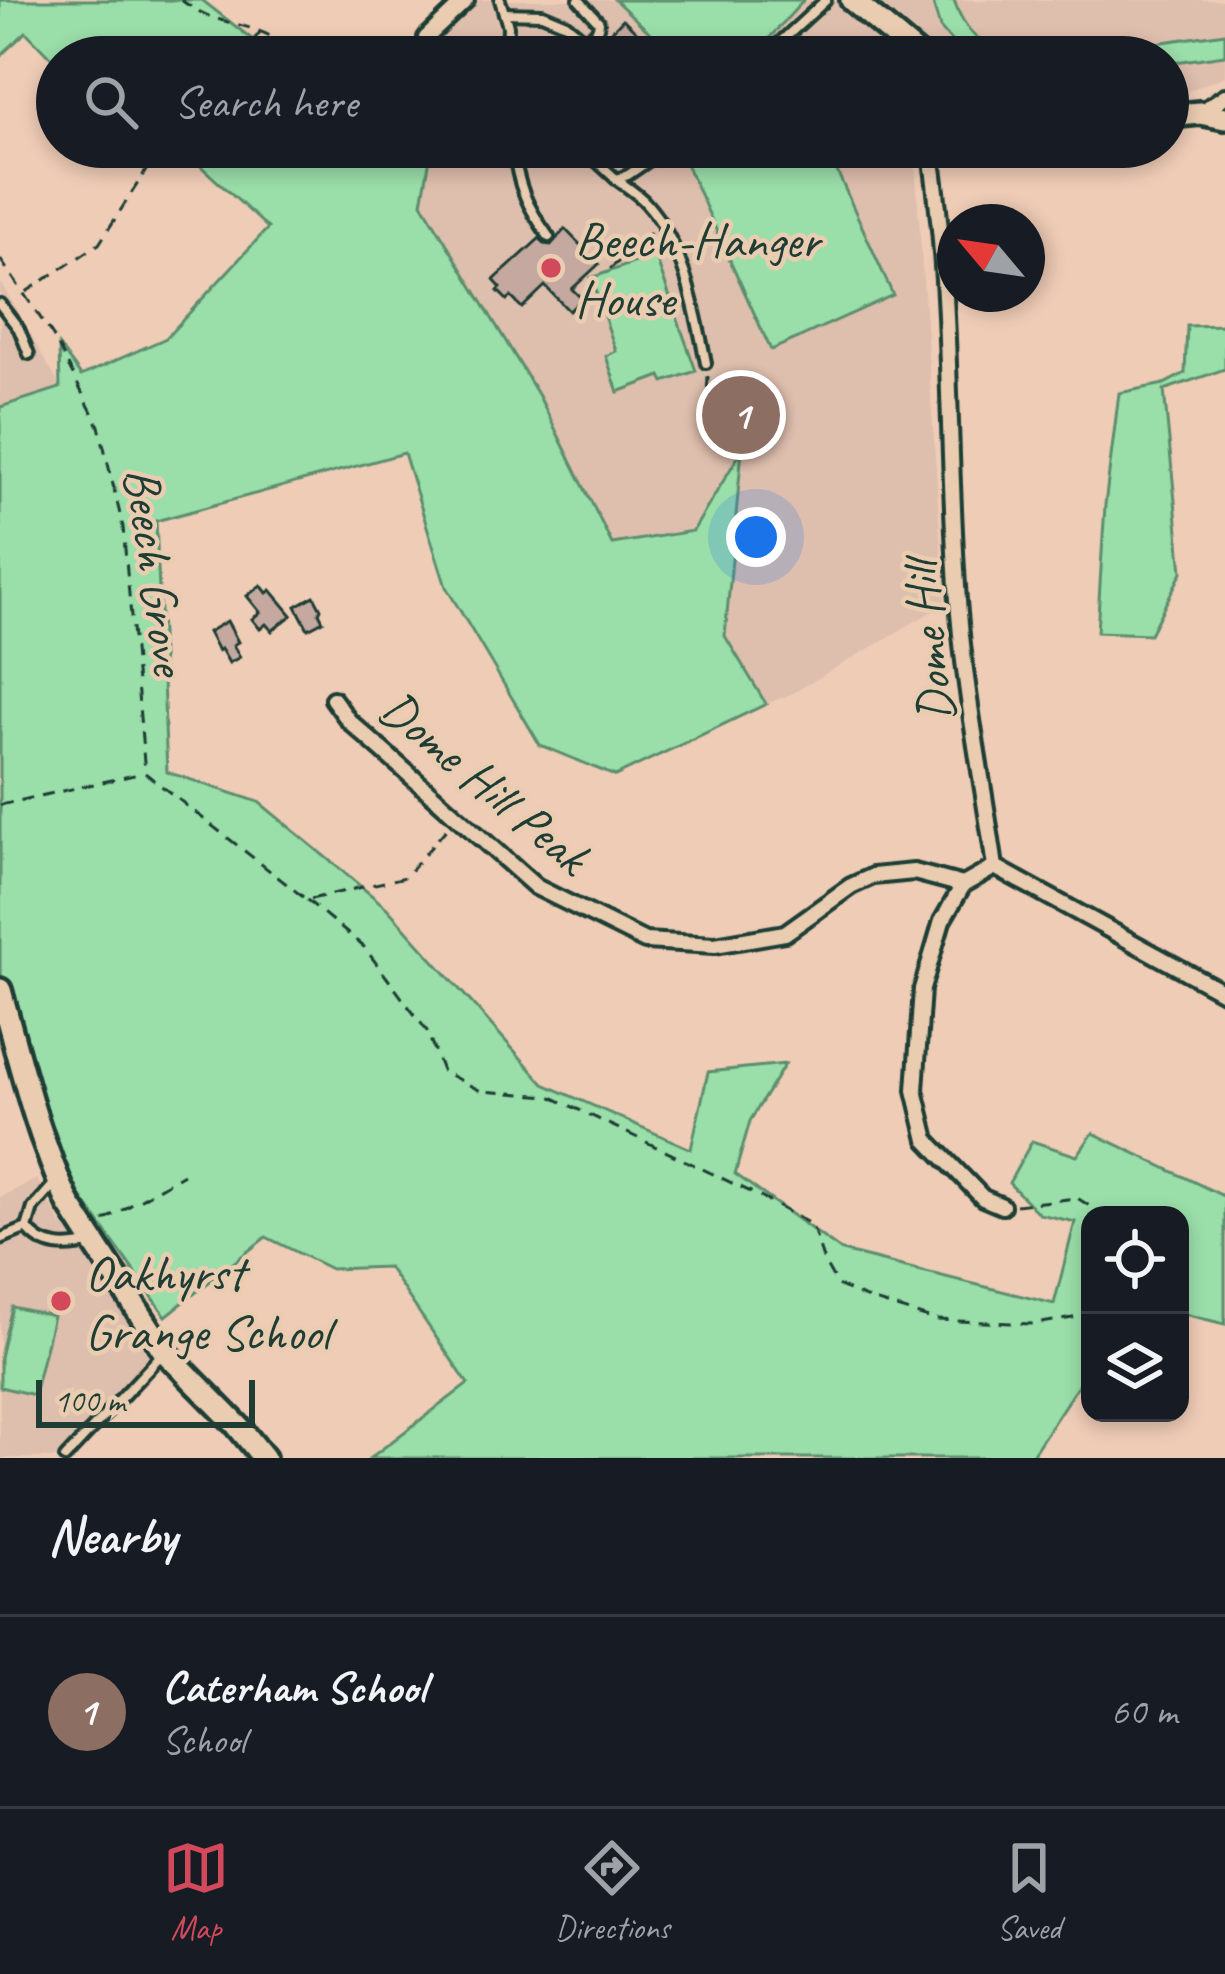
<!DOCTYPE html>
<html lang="en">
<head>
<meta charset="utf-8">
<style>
  body { margin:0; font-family:Caveat,sans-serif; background:#20242c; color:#f1f3f6 }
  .controls { position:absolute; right:36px; bottom:36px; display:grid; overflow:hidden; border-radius:24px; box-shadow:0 6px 18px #0003 }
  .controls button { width:108px; height:108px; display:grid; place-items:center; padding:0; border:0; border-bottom:3px solid #363941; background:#171b24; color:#f1f3f6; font:60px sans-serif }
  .compass { position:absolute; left:937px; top:204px; width:108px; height:108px; border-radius:50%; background:#171b24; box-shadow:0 6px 18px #0003; rotate:299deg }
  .scale { position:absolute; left:36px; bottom:30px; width:219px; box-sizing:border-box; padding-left:12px; border:6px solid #1f3d34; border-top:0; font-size:33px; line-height:42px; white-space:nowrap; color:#1f3d34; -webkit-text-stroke:9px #eacdb1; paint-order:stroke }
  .you { position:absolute; left:756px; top:537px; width:42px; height:42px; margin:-30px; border:9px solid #fff; border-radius:50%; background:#1a73e8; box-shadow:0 0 0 18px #1a73e833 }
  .badge { display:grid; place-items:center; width:78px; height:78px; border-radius:50%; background:#d1495b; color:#fff; font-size:39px; font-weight:700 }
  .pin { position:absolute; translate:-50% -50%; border:6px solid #fff; box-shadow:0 3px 12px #0006 }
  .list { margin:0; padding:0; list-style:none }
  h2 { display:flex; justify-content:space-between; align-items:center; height:156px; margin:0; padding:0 48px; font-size:51px }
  h2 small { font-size:39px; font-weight:400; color:#9ea1a6 }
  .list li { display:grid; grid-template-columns:78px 1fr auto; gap:36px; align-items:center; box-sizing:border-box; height:192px; padding:0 48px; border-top:3px solid #363941 }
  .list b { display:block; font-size:45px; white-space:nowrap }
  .list p { margin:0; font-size:39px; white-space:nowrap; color:#9ea1a6 }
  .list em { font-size:39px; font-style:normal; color:#9ea1a6 }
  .icon { flex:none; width:66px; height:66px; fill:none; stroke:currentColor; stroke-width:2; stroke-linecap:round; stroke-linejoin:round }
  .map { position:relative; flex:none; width:1225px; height:1458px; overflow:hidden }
  .search { position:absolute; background:#171b24; box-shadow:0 6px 18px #0003; left:36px; right:36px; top:36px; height:132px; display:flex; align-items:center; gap:30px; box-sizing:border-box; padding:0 42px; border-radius:66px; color:#9ea1a6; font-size:45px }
  .sheet { height:348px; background:#171b24 }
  nav { display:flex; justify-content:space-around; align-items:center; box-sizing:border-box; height:168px; border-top:3px solid #363941; background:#171b24; font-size:33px; color:#9ea1a6 }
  nav a { display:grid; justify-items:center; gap:6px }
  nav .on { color:#d1495b }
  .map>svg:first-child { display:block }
</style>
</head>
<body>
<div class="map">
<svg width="1225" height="1458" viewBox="0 0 1225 1458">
  <rect width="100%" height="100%" fill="#efccb6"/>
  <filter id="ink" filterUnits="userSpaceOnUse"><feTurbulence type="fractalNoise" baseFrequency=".00833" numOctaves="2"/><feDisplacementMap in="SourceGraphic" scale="24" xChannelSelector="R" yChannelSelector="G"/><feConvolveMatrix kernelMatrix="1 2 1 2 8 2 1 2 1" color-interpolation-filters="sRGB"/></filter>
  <g filter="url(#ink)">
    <!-- built -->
    <g fill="#debead">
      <path d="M 474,0 L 846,0 L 906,57 L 408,57 Z"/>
      <path d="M 872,0 L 1225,0 L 1225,76 L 1183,93 L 1168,94 L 1168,57 L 937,57 Z"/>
      <path d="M 367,147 L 914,147 L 945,604 L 791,694 L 766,704 L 612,544 L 539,396 Z"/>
      <path d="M 0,281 L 61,388 L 0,407 Z"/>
      <path d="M 37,1179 L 62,1226 L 71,1222 L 152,1350 L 151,1358 L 89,1419 L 58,1458 L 0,1458 L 0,1197 Z"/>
    </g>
    <!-- green -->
    <g fill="#9adea9" stroke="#5c8e6e" stroke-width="3">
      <path d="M 0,0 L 202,0 L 262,47 L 309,57 L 57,57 L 57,64 L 26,32 L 0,56 Z"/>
      <path d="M 615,0 L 804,0 L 752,57 L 676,57 Z"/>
      <path d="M 932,0 L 954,0 C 963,29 981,48 1010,57 L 965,57 L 940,28 Z"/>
      <path d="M 1225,33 L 1225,55 L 1168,63 L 1168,57 L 1059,57 Z"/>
      <path d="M 180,147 L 432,147 L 422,203 L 539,396 L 612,544 L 693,531 L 742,450 L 725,636 L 766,704 L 615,776 L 540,745 L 446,587 L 404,453 L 156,521 L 167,772 L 259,802 L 387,908 L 544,1084 L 691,1149 L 708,1072 L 785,1064 L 750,1121 L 735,1174 L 842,1251 L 1054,1304 L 1075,1222 L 1039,1214 L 1009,1183 L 1032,1141 L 1077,1156 L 1093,1133 L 1225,1197 L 1225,1324 L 1180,1313 L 1180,1215 L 1090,1215 L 1090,1367 L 1030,1458 L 370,1458 L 468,1384 L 388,1267 L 331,1269 L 266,1237 L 166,1316 L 66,1176 L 13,1020 L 0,970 L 0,407 L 60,388 L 59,346 L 81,376 L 166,338 L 268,228 Z"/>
      <path d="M 699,147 L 826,147 L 893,295 L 771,350 L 682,155 Z"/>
      <path d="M 655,255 L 696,371 L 664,382 L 661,376 L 618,392 L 606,356 L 616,351 L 591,278 Z"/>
      <path d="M 1225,325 L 1225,369 L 1164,390 L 1182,572 L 1150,634 L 1097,632 L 1105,505 L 1119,393 L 1164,384 L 1185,373 L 1187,326 Z"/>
      <path d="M 12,1307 L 53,1316 L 34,1395 L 0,1387 L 0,1357 Z"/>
    </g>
    <!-- building -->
    <g fill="#c5a89f" stroke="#1f3d34" stroke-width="3">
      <path d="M 623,19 L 663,57 L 587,57 Z"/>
      <path d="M 565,229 L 599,264 L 572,289 L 582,299 L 569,311 L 545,286 L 522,308 L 511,297 L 507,300 L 498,291 L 501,288 L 494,280 L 540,238 L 544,244 L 551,245 Z"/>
      <path d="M 261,585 L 267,593 L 271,590 L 292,615 L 272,631 L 266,624 L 260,629 L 252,619 L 260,612 L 247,596 Z"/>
      <path d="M 314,596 L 321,609 L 319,613 L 323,621 L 308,629 L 296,606 Z"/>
      <path d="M 227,621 L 238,642 L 233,645 L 240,657 L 229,663 L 221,649 L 218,651 L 208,632 Z"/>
    </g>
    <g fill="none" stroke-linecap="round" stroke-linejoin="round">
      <defs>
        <g id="lane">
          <path d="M 500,0 L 508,26 L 507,57"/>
          <path d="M 504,13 L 542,14 L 566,24 L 583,38 C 593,36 598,32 599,22 L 579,0"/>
          <path d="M 764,57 L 826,0"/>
          <path d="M 513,147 C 518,186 526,205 549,237"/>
          <path d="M 581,147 L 616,179 L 628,175 L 669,147"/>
          <path d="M 616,179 C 625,186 638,194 646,203 C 684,245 695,309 706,363"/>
          <path d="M 0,304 L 19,329 L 29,354"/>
          <path d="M 56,1182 L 33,1208 L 27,1228 C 43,1250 68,1249 92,1243"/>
          <path d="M 0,1239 L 27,1228"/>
          <path d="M 65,1458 L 162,1354"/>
        </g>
        <g id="street">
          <path d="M 426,38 L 466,0"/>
          <path d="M 1200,113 L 1225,96"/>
          <path d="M 930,147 C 954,301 946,458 959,613 C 966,698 983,783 995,867 L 1225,993"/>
          <path d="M 333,699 L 349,721 L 536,887 L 645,941 L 715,945 L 785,933 L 851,886 L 873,876 L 914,872 L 963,885 L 995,867"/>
          <path d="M 963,885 L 942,921 L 922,989 L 915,1090 L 927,1140 L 983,1198 L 1002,1206"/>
        </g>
        <g id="secondary">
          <path d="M 852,0 L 920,57"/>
          <path d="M 1168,116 L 1200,113 L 1225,118"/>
          <path d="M 0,990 C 20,1062 37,1136 69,1204 L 164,1351 L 237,1425 L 264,1458"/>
        </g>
      </defs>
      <!-- lane casing -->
      <use href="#lane" stroke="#1f3d34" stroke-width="16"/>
      <!-- street casing -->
      <use href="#street" stroke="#1f3d34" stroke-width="22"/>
      <!-- secondary casing -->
      <use href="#secondary" stroke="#1f3d34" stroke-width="30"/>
      <!-- path -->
      <g stroke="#1f3d34" stroke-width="3" stroke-dasharray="12 9" stroke-linecap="butt">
        <path d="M 181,0 C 211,22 224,19 256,30 C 276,36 290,52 311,57"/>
        <path d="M 241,57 L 260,32"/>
        <path d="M 404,57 L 415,47"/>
        <path d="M 0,259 L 53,336 L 99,426 L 123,527 L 145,773"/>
        <path d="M 610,269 L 654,230"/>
        <path d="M 26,292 L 99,244 L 161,147"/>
        <path d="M 708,376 L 706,414 L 718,436"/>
        <path d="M 145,773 L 307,900 L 405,877 L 449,826"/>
        <path d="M 0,805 L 143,773"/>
        <path d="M 307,900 L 364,947 L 427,1031 L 442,1071 L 481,1091 L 550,1096 L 755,1194 L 812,1225 L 824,1262 L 837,1285 L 868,1299 L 935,1320 L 1035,1324 L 1079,1317 L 1090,1310"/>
        <path d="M 1016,1205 L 1077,1198 L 1104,1215"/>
        <path d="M 104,1221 L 183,1174"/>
      </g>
      <!-- lane -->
      <use href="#lane" stroke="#eacdb1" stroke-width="8"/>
      <!-- street -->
      <use href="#street" stroke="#eacdb1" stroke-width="14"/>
      <!-- secondary -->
      <use href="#secondary" stroke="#eacdb1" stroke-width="21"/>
    </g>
  </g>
  <!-- markers -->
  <g fill="#d1495b" stroke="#eacdb1" stroke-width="4.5">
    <circle cx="551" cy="268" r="12"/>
    <circle cx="61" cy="1301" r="12"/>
  </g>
  <g text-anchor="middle" stroke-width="9" stroke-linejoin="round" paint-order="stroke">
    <!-- poi labels -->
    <g font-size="51" fill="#1f3d34" stroke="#eacdb1" text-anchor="start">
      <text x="575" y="257">Beech-Hanger<tspan x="575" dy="59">House</tspan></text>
      <text x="85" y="1290">Oakhyrst<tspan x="85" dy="59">Grange School</tspan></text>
    </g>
    <!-- street labels -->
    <g font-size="51" fill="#1f3d34" stroke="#eacdb1">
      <text transform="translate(157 571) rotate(82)" y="18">Beech Grove</text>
      <text transform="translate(927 642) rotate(-96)" y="18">Dome Hill</text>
      <text transform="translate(485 781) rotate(40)" y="18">Dome Hill Peak</text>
    </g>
  </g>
</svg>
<div class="controls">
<button><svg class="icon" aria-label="locate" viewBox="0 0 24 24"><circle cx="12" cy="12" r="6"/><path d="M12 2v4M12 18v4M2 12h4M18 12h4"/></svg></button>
<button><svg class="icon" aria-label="layers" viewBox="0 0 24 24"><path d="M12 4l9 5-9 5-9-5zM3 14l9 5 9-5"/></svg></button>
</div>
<svg class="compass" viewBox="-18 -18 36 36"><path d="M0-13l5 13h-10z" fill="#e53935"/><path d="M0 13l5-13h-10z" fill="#9ea1a6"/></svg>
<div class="scale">100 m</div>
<div class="you"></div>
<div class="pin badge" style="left:741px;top:415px;background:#8d6e63">1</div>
<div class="search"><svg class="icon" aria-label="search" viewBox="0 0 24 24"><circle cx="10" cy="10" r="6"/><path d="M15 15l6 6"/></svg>Search here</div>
</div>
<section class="sheet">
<h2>Nearby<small></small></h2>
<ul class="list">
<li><span class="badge" style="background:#8d6e63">1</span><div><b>Caterham School</b><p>School</p></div><em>60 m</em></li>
</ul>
</section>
<nav>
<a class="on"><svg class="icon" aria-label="map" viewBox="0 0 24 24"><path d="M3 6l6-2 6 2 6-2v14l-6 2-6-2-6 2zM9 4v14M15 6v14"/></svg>Map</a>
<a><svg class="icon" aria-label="directions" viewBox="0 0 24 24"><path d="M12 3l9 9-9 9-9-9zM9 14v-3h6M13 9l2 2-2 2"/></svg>Directions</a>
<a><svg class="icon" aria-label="saved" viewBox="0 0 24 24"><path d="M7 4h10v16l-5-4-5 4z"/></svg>Saved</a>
</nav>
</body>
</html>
